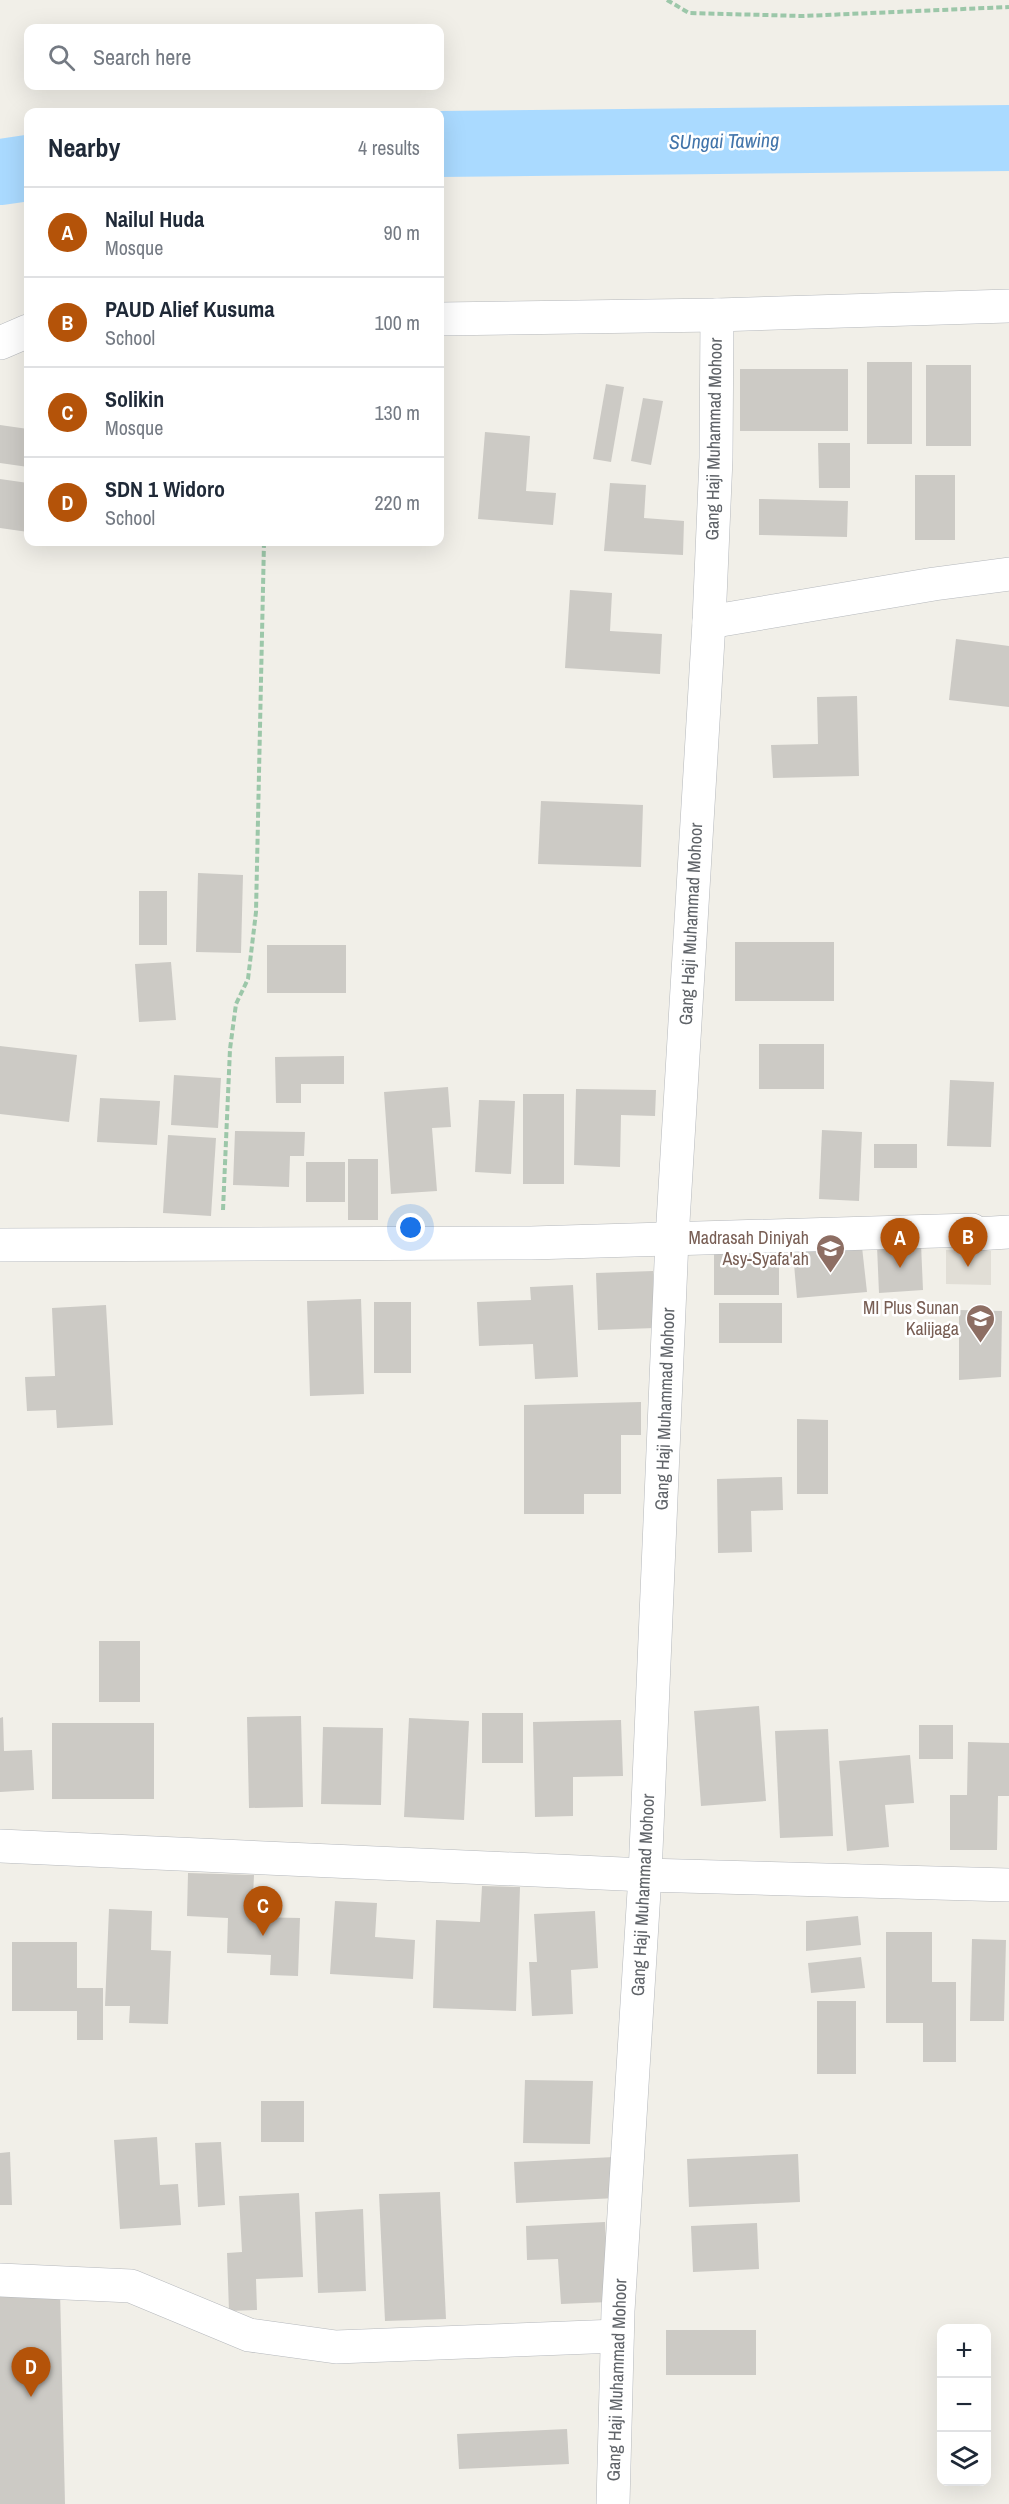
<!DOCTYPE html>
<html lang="en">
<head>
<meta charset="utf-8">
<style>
  body { margin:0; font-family:"Archivo Narrow",sans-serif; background:#f6f6f7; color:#1f2937 }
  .controls { position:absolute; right:18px; bottom:18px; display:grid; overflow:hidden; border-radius:12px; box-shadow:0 6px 24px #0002 }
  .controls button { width:54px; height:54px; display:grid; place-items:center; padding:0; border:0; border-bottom:2px solid #e0e1e3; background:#fff; color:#1f2937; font:30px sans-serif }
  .you { position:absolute; left:411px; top:1228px; width:21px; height:21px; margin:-15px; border:4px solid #fff; border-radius:50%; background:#1a73e8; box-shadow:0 0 0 9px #1a73e833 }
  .badge { display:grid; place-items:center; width:39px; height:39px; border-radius:50%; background:#b45309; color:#fff; font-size:20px; font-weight:700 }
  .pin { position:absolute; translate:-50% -50px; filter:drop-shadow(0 2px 3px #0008) }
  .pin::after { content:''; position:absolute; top:32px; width:21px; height:18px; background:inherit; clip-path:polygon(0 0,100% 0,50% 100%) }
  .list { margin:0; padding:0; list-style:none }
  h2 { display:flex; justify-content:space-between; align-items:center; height:78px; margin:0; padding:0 24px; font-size:26px }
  h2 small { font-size:20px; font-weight:400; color:#747a83 }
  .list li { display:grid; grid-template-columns:39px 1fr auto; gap:18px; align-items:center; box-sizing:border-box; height:90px; padding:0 24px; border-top:2px solid #e0e1e3 }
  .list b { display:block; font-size:22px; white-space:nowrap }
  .list p { margin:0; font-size:20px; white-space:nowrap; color:#747a83 }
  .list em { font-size:20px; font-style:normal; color:#747a83 }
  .icon { flex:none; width:33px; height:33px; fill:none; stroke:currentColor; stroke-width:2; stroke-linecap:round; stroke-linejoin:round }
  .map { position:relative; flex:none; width:1009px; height:2504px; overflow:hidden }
  .search { position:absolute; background:#fff; box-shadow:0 6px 24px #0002; left:24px; top:24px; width:420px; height:66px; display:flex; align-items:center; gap:15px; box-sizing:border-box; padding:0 21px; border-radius:12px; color:#747a83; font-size:22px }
  .panel { position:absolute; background:#fff; box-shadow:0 6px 24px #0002; left:24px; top:108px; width:420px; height:438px; border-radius:12px }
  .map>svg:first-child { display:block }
</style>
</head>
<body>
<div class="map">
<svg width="1009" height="2504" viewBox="0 0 1009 2504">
  <rect width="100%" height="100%" fill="#f1efe8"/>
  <!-- education -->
  <path fill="#e1ded6" d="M 946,1250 L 991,1251 L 991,1285 L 946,1284 Z"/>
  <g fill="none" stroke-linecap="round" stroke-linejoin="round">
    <!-- river -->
    <g stroke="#aadaff" stroke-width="66">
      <path d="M 440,144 L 1009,138"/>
      <path d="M 0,172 L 28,168"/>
    </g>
  </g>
  <!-- building -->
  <g fill="#cccac5">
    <rect x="867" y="362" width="45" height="82"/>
    <rect x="926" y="365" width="45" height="81"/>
    <rect x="740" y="369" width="108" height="62"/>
    <path d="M 606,384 L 624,387 L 611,462 L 593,459 Z"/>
    <path d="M 643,398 L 663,401 L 651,465 L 631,461 Z"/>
    <path d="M 0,425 L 28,429 L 28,467 L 0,463 Z"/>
    <path d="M 485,432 L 530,436 L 526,491 L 556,493 L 553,525 L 478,519 Z"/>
    <path d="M 818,443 L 850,443 L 850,488 L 819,488 Z"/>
    <rect x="915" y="475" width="40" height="65"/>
    <path d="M 0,479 L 28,483 L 28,532 L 0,528 Z"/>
    <path d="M 610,483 L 646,485 L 644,518 L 684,521 L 683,555 L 604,551 Z"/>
    <path d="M 759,499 L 848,501 L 847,537 L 759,535 Z"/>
    <path d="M 570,590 L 612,593 L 610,631 L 662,634 L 660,674 L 565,668 Z"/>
    <path d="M 956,639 L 1009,646 L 1009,707 L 949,700 Z"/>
    <path d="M 857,696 L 859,776 L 773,778 L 771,745 L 818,744 L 817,697 Z"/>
    <path d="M 541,801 L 643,805 L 641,867 L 538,864 Z"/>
    <path d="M 198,873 L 243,875 L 241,953 L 196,952 Z"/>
    <rect x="139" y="891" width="28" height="54"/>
    <rect x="735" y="942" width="99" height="59"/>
    <rect x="267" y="945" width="79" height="48"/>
    <path d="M 171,962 L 176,1020 L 139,1022 L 135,964 Z"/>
    <rect x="759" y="1044" width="65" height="45"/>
    <path d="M 0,1046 L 77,1055 L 69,1122 L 0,1114 Z"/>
    <path d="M 344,1056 L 344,1084 L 301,1084 L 301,1103 L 276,1103 L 275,1057 Z"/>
    <path d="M 174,1075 L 221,1078 L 218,1128 L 171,1125 Z"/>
    <path d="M 950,1080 L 994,1082 L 991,1147 L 947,1146 Z"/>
    <path d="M 448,1087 L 451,1127 L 432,1128 L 437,1191 L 391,1194 L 384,1092 Z"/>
    <path d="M 576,1089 L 656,1090 L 655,1116 L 621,1115 L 620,1167 L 574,1165 Z"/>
    <rect x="523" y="1094" width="41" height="90"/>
    <path d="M 100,1098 L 160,1101 L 157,1145 L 97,1142 Z"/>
    <path d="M 479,1100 L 515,1101 L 511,1174 L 475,1172 Z"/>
    <path d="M 822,1130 L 862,1132 L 859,1201 L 819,1199 Z"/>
    <path d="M 235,1131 L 305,1132 L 304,1156 L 290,1156 L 289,1187 L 233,1185 Z"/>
    <path d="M 168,1135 L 216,1138 L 211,1216 L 163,1213 Z"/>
    <rect x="874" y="1144" width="43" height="24"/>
    <rect x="348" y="1159" width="30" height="61"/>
    <rect x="306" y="1162" width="39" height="40"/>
    <path d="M 921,1244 L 923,1290 L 879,1293 L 877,1246 Z"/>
    <path d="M 862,1247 L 867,1292 L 797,1298 L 793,1253 Z"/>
    <rect x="714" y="1254" width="65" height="41"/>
    <path d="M 653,1271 L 655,1328 L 598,1330 L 596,1273 Z"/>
    <path d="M 573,1285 L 578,1377 L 535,1379 L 533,1344 L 479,1346 L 477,1302 L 531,1300 L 530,1287 Z"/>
    <path d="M 361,1299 L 364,1394 L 310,1396 L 307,1301 Z"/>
    <rect x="374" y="1302" width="37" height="71"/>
    <rect x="719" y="1303" width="63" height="40"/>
    <path d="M 106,1305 L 113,1425 L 57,1428 L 56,1410 L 27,1411 L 25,1377 L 55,1376 L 52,1308 Z"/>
    <path d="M 959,1310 L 1002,1311 L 1001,1377 L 959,1380 Z"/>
    <path d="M 641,1402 L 641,1435 L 621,1435 L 621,1494 L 584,1494 L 584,1514 L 524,1514 L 524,1405 Z"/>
    <path d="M 797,1419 L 828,1420 L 828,1494 L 797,1494 Z"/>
    <path d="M 782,1477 L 783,1510 L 751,1511 L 752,1552 L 718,1553 L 717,1479 Z"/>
    <rect x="99" y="1641" width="41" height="61"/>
    <path d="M 759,1706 L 766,1801 L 701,1806 L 694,1711 Z"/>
    <rect x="482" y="1713" width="41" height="50"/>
    <path d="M 301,1716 L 303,1807 L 249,1808 L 247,1717 Z"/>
    <path d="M 3,1717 L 4,1751 L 32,1750 L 34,1790 L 0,1792 L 0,1718 Z"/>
    <path d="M 409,1718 L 469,1721 L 464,1820 L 404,1817 Z"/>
    <path d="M 621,1720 L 623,1776 L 573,1777 L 573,1816 L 535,1817 L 533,1722 Z"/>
    <rect x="52" y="1723" width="102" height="76"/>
    <rect x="919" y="1725" width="34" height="34"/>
    <path d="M 323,1727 L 383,1728 L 381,1805 L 321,1804 Z"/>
    <path d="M 828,1729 L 833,1836 L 780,1838 L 775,1731 Z"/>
    <path d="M 968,1742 L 1009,1743 L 1009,1796 L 998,1796 L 997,1850 L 950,1850 L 950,1795 L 967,1795 Z"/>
    <path d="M 910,1755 L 914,1803 L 885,1805 L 889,1847 L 847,1851 L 839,1761 Z"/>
    <path d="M 188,1873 L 254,1875 L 252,1917 L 300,1918 L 298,1976 L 270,1975 L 271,1955 L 227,1953 L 228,1918 L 187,1916 Z"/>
    <path d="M 482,1886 L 520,1887 L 516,2011 L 433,2008 L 436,1920 L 480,1922 Z"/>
    <path d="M 335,1901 L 377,1903 L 375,1937 L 415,1940 L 413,1979 L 330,1974 Z"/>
    <path d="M 109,1909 L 152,1911 L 151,1950 L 171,1951 L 168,2024 L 129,2023 L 130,2006 L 105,2006 Z"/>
    <path d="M 595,1911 L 598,1968 L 571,1970 L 573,2014 L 532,2016 L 529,1962 L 537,1962 L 534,1914 Z"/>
    <path d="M 858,1916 L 861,1945 L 806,1951 L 806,1921 Z"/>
    <path d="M 886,1932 L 932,1932 L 932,1982 L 956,1982 L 956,2062 L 923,2062 L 923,2023 L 886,2023 Z"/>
    <path d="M 972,1939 L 1006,1940 L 1004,2021 L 970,2021 Z"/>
    <path d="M 12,1942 L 77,1942 L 77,1988 L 103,1988 L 103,2040 L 77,2040 L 77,2011 L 12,2011 Z"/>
    <path d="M 861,1957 L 865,1988 L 811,1993 L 808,1963 Z"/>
    <rect x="817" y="2001" width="39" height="73"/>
    <path d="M 525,2080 L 593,2081 L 590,2144 L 523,2143 Z"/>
    <rect x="261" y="2101" width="43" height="41"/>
    <path d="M 157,2137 L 160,2185 L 178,2184 L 181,2225 L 120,2229 L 114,2140 Z"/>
    <path d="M 221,2142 L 225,2205 L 198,2207 L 195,2143 Z"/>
    <path d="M 10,2152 L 12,2205 L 0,2205 L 0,2153 Z"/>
    <path d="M 798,2154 L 800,2202 L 689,2207 L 687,2159 Z"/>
    <path d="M 614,2157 L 616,2198 L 516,2203 L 514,2162 Z"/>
    <path d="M 440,2192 L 446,2319 L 385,2321 L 379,2194 Z"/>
    <path d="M 299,2193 L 303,2277 L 256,2279 L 257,2310 L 229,2311 L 227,2253 L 242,2252 L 239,2196 Z"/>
    <path d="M 363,2209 L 366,2291 L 318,2293 L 315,2212 Z"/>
    <path d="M 605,2222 L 609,2302 L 561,2304 L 558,2259 L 527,2260 L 526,2226 Z"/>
    <path d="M 757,2223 L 759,2269 L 693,2272 L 691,2226 Z"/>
    <path d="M 60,2290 L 65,2504 L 0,2504 L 0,2291 Z"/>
    <rect x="666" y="2330" width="90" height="45"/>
    <path d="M 567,2429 L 569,2464 L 459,2469 L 457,2434 Z"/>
  </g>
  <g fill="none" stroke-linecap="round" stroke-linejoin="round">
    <defs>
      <g id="minor">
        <path d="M 440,319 L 717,315 L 1009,306"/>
        <path d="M 0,343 L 28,331"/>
        <path d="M 709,622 L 934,584 L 1009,574"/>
        <path d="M 0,1245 L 531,1243 L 972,1230 L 976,1234 L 1009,1232"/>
        <path d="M 0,1846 L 645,1875 L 1009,1885"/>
        <path d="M 0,2280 L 131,2286 L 249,2335 L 336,2347 L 617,2336"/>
        <path d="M 613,2504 L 618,2311 L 645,1875 L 672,1239 L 709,622 L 716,458 L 717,315"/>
      </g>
    </defs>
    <!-- minor casing -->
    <use href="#minor" stroke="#b5b8bc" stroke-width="34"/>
    <!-- path -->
    <g stroke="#9cc7a9" stroke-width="4" stroke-dasharray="6 3" stroke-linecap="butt">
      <path d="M 667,0 L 689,13 L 803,16 L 1009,7"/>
      <path d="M 223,1210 L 230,1049 L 236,1004 L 248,979 L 256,912 L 264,542"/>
    </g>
    <!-- minor -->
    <use href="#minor" stroke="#fff" stroke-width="33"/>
  </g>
  <!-- icons -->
  <defs>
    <symbol id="school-pin" viewBox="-11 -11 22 30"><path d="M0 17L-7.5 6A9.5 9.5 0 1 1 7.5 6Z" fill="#8d6e63" stroke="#fff"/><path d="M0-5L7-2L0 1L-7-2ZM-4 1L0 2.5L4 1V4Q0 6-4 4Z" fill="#fff"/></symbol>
  </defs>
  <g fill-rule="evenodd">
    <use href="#school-pin" x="814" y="1232" width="33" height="45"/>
    <use href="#school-pin" x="964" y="1302" width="33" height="45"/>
  </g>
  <g text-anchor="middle" stroke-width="5" stroke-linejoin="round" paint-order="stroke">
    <!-- street labels -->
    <g font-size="18" fill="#5f6368" stroke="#fff">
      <text transform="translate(714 439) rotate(-89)" y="6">Gang Haji Muhammad Mohoor</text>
      <text transform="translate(691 924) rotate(-87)" y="6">Gang Haji Muhammad Mohoor</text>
      <text transform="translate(665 1409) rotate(-88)" y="6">Gang Haji Muhammad Mohoor</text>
      <text transform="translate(643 1895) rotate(-87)" y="6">Gang Haji Muhammad Mohoor</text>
      <text transform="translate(617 2380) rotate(-88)" y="6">Gang Haji Muhammad Mohoor</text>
    </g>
    <!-- education labels -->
    <g font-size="18" fill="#785e54" stroke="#fff" text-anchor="end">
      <text x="809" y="1244">Madrasah Diniyah<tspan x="809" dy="21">Asy-Syafa'ah</tspan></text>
      <text x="959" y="1314">MI Plus Sunan<tspan x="959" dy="21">Kalijaga</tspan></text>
    </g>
    <!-- water labels -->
    <g font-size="20" font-style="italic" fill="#4174aa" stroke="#fff">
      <text transform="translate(724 141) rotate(-1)" y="7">SUngai Tawing</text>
    </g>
  </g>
</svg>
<div class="controls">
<button>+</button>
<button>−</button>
<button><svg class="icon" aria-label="layers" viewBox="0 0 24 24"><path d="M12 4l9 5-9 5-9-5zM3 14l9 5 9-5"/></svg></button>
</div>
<div class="you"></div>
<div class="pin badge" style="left:900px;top:1268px">A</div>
<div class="pin badge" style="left:968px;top:1267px">B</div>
<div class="pin badge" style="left:263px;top:1936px">C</div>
<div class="pin badge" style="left:31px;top:2397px">D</div>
<div class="search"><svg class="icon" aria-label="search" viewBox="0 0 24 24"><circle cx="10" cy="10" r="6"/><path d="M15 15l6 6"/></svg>Search here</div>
<section class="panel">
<h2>Nearby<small>4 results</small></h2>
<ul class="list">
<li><span class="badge">A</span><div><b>Nailul Huda</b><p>Mosque</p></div><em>90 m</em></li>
<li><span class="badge">B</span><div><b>PAUD Alief Kusuma</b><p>School</p></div><em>100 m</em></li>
<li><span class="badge">C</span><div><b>Solikin</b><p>Mosque</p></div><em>130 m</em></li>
<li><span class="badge">D</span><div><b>SDN 1 Widoro</b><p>School</p></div><em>220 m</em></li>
</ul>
</section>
</div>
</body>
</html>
